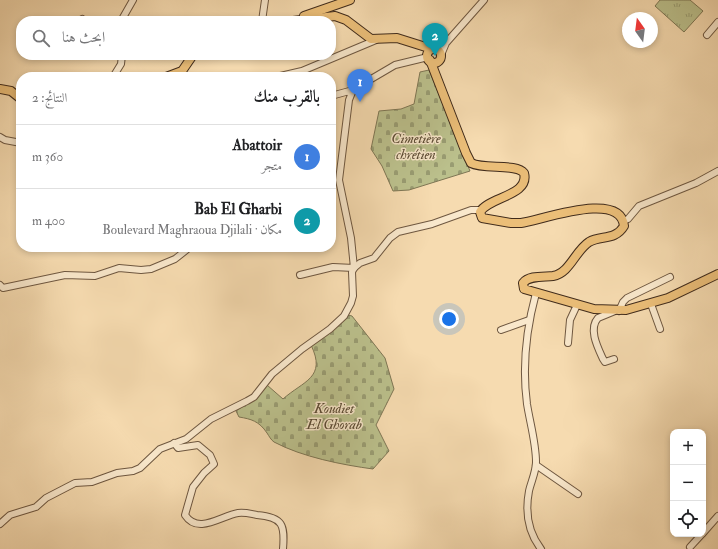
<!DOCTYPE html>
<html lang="ar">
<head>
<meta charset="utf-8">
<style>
  body { margin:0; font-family:"IM FELL Double Pica",Amiri,serif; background:#f6f6f6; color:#202124; direction:rtl }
  .controls { position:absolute; right:12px; bottom:12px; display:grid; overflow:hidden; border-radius:8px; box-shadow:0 2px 6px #0003 }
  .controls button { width:36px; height:36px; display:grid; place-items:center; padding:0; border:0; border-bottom:1px solid #e0e0e0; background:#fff; color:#202124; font:20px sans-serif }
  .compass { position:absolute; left:622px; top:12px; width:36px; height:36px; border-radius:50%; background:#fff; box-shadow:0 2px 6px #0003; rotate:346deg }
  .you { position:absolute; left:449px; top:319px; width:14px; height:14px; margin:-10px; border:3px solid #fff; border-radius:50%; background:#1a73e8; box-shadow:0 0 0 6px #1a73e833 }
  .badge { display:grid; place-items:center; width:26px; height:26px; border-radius:50%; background:#db2777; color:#fff; font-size:13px; font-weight:700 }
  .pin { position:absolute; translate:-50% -33px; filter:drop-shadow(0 1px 2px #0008) }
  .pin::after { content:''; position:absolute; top:21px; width:14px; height:12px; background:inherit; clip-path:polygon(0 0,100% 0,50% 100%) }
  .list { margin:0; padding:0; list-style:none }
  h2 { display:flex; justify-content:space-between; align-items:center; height:52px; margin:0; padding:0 16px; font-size:17px }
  h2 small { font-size:13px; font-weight:400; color:#757577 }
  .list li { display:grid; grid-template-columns:26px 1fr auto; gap:12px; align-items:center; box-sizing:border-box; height:64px; padding:0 16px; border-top:1px solid #e0e0e0 }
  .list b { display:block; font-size:15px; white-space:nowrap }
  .list p { margin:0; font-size:13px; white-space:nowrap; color:#757577 }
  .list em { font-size:13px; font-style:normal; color:#757577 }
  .icon { flex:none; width:22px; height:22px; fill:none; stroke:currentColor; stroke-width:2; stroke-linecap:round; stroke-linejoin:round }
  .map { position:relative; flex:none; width:718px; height:549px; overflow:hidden; direction:ltr }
  .search { position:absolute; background:#fff; box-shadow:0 2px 6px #0003; left:16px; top:16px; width:320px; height:44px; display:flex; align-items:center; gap:10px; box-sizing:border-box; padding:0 14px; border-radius:16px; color:#757577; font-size:15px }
  .panel { position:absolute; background:#fff; box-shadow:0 2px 6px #0003; left:16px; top:72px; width:320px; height:180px; border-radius:16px; direction:rtl }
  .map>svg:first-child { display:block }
</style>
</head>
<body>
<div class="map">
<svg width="718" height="549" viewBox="0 0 718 549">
  <defs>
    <pattern id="grass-tufts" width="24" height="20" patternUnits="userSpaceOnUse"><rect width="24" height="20" fill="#bbc08c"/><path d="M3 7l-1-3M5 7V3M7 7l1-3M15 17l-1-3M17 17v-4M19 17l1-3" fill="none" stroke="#999c72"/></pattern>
    <pattern id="cemetery-stones" width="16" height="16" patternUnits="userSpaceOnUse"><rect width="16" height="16" fill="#bbc08c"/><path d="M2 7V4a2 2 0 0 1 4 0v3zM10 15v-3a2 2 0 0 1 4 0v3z" fill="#999c72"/></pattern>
  </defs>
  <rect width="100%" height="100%" fill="#f6dbb0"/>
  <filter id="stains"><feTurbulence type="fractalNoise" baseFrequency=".005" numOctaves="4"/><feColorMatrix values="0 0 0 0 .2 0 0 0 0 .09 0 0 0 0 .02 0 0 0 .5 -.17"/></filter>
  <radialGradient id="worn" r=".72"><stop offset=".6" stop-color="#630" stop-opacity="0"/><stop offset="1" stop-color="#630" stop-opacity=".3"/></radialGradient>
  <!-- grass -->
  <path fill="url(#grass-tufts)" stroke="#7e7654" d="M 660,0 L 690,0 L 703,11 L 684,32 L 655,6 Z"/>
  <!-- cemetery -->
  <g fill="url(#cemetery-stones)" stroke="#7e7654">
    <path d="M 429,70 L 470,171 L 409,190 L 393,191 L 382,166 L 371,149 L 379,111 L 401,109 L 414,104 L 420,72 Z"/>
    <path d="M 348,315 L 352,316 L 385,358 L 394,389 L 376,425 L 389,451 L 373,469 C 343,465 302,457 274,442 C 271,440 269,436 267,433 C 259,421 251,419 239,417 L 236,411 L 257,397 L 267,385 L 283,399 C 303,381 327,378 311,345 Z"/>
  </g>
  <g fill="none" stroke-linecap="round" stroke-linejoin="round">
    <defs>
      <g id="minor">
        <path d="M 82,19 L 83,21"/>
        <path d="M 121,21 L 133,0"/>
        <path d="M 262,21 L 265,0"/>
        <path d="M 707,35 L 718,22"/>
        <path d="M 441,55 L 446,43 L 484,0"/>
        <path d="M 113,77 L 121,64 L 122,55"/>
        <path d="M 276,77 L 302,71 L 376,40"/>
        <path d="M 349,92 L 395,65 L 428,57"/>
        <path d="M 0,137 L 5,140 L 21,143"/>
        <path d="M 623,221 L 628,219 L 639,206 L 696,183 L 718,171"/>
        <path d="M 300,275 L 333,267 L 354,268 L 351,238 L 339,180 L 349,100 L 353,90 L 331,96"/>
        <path d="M 0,285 L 3,288 L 65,275 L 95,276 L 119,268 L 141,270 L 151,269 L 175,259 L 190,247"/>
        <path d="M 536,293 C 526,330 522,366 527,404 C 530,423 536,443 536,462 C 536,472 531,482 529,491 C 525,512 528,532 541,549"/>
        <path d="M 651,304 L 660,329"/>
        <path d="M 619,311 L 623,302 L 627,298 L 670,277"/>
        <path d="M 501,330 L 529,320"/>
        <path d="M 568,343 L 570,320 L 577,305"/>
        <path d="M 614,359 L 605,362 L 603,359 C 598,348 588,329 598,318 L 615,311"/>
        <path d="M 174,443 L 178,448 L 198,445 L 210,455 L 214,464 L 204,473 L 193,487 L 185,515 C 198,535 221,516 238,513 C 245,512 251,514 257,515 C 283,517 285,525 283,549"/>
        <path d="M 536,465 L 578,494"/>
        <path d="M 0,524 L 10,515 L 36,507 L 46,498 L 75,483 L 92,482 L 117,473 L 133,471 L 140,468 L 160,449 L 186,439 L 211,419 L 247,401 L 254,397 L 272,374 L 302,349 L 330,329 L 344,316 L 351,303 L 353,296 L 352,272 L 354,268 L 360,263 L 374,258 L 390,238 L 398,232 L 432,224 L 471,210 L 481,210"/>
        <path d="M 703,533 L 718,516"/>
        <path d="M 690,547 L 702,534"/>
      </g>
      <g id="major">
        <path d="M 304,16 L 350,0"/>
        <path d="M 246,21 L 279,21"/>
        <path d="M 293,21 L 335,16 L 346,20 L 371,39 L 397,38 L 432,49"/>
        <circle cx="434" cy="56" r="7"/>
        <path d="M 430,60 L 466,153 L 471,163 C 484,170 516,163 524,173 C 530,196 488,197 480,212 L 482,218 L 511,223 L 521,223 C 542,220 621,190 624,226 C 615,241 601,235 589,242 C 575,251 570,273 553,276 C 544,277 529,275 523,283 L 524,289 L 594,309 L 626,310 L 668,298 L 718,274"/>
        <path d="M 166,77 L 182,71 L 193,55"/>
        <path d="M 0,89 L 11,91 L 21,99"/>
      </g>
    </defs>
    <!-- minor casing -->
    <use href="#minor" stroke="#6e5740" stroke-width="8"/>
    <!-- major casing -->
    <use href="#major" stroke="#402b1b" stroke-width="10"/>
    <!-- minor -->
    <use href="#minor" stroke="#f9e8cc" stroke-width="6"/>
    <!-- major -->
    <use href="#major" stroke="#ebbe78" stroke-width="8"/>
  </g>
  <g text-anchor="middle" stroke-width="3" stroke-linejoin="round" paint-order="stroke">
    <!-- park labels -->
    <g font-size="14" font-style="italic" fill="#594932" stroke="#f9e8cc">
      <text x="416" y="143">Cimetière<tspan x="416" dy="16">chrétien</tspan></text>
      <text x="334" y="413">Koudiet<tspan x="334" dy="16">El Ghorab</tspan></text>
    </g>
  </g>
  <rect width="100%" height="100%" filter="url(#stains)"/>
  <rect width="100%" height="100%" fill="url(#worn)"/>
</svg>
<div class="controls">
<button>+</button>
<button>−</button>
<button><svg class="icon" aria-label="locate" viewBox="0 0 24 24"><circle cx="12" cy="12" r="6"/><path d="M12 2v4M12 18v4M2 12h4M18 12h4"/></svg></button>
</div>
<svg class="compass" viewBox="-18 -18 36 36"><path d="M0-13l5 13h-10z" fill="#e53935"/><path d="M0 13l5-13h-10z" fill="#757577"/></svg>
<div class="you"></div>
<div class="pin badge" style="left:360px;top:102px;background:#3f7fe0">1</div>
<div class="pin badge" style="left:435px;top:56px;background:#0f9aa8">2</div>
<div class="search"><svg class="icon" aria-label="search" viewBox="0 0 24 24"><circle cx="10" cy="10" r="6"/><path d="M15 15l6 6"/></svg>ابحث هنا</div>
<section class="panel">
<h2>بالقرب منك<small>النتائج: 2</small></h2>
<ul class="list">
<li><span class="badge" style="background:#3f7fe0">1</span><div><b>Abattoir</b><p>متجر</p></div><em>360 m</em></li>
<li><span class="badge" style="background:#0f9aa8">2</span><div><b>Bab El Gharbi</b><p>مكان · Boulevard Maghraoua Djilali</p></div><em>400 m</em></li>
</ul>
</section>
</div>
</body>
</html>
